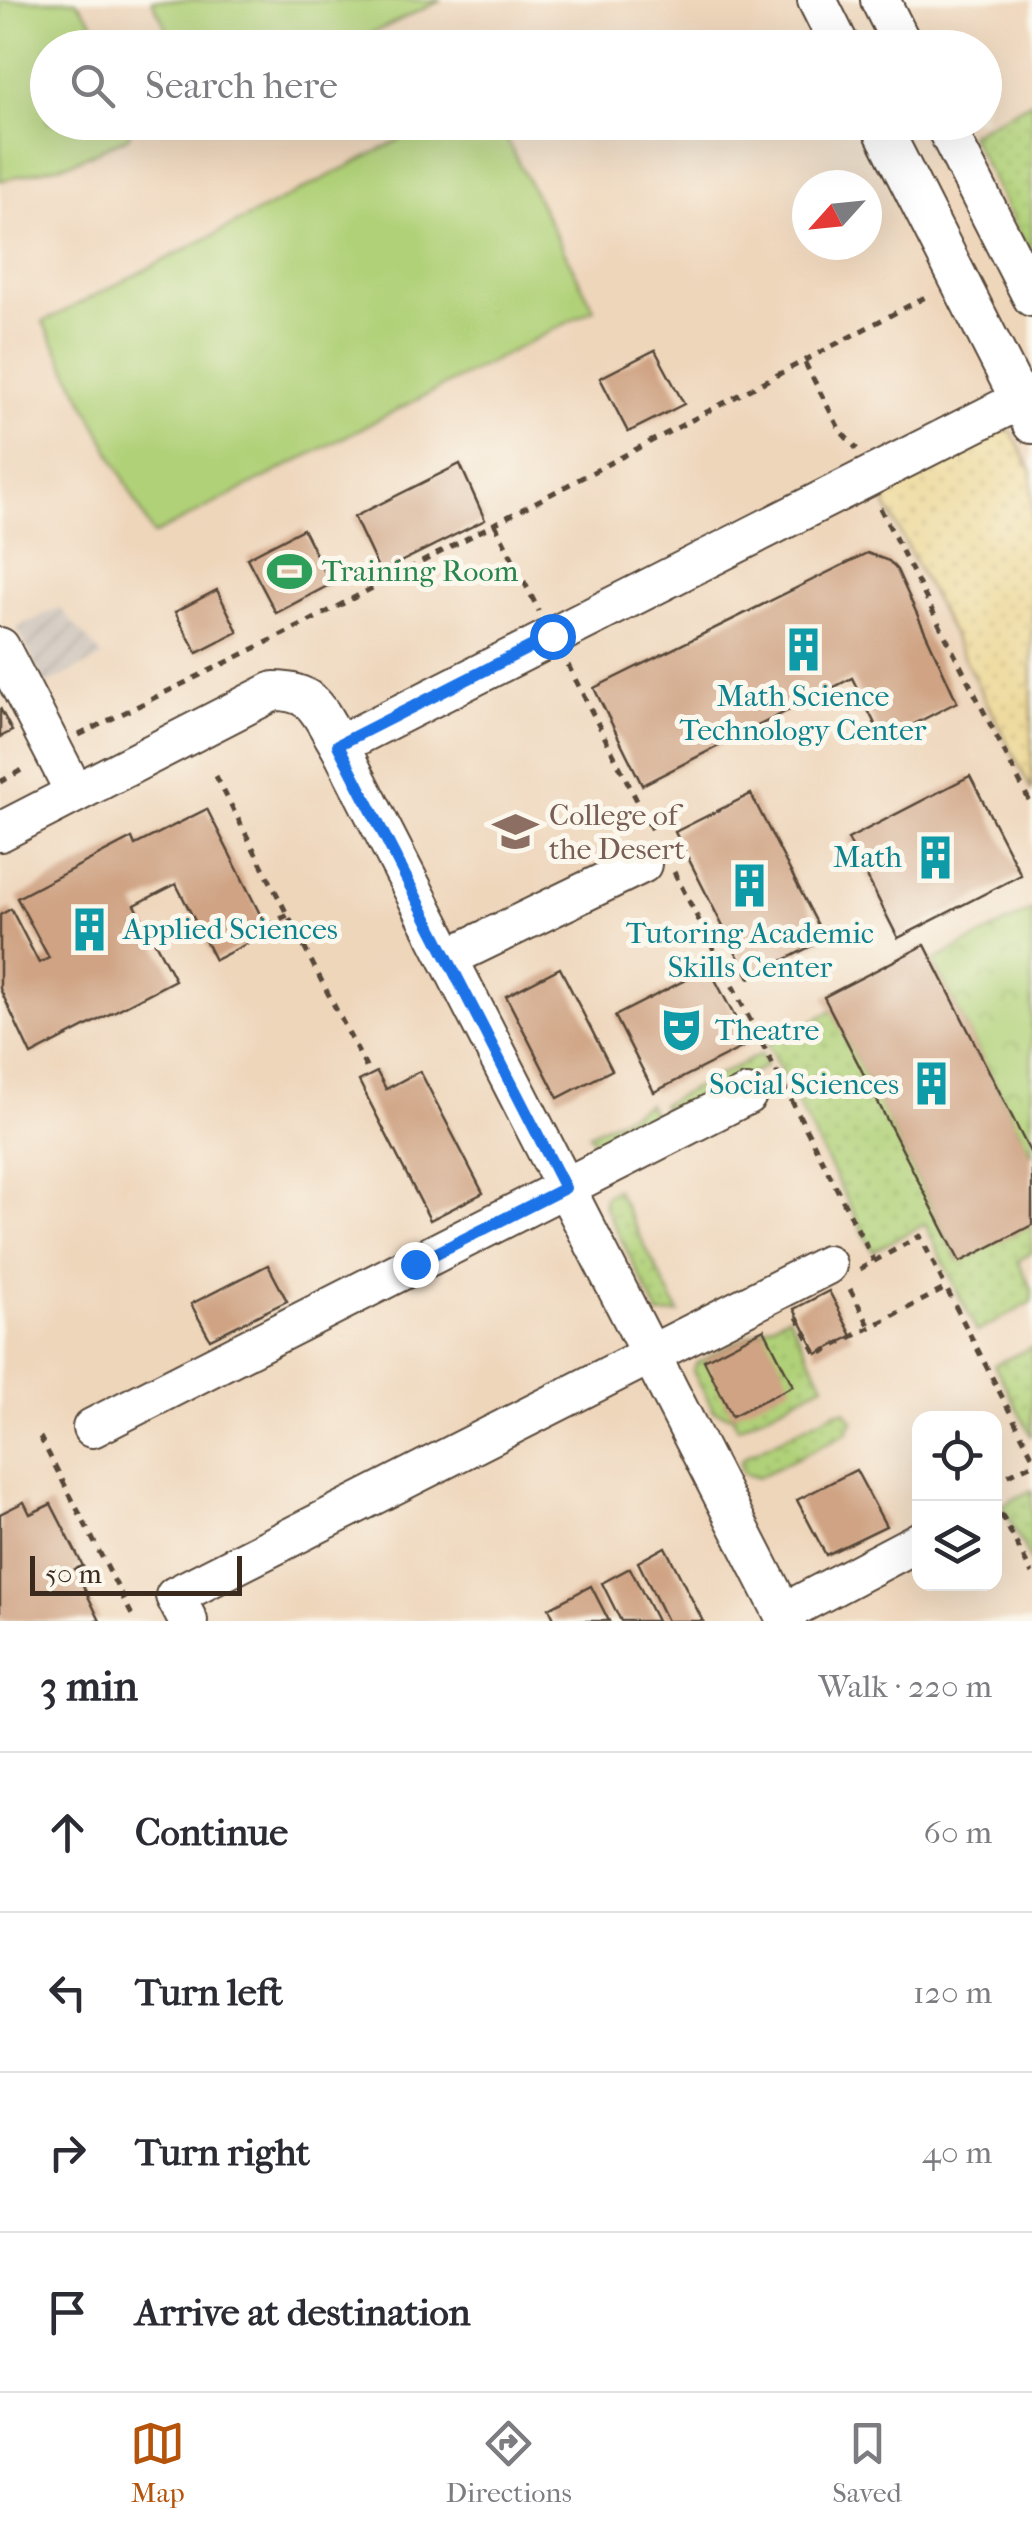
<!DOCTYPE html>
<html lang="en">
<head>
<meta charset="utf-8">
<style>
  body { margin:0; font-family:"IM FELL French Canon",serif; background:#f2f2f3; color:#2b2b33 }
  .controls { position:absolute; right:30px; bottom:30px; display:grid; overflow:hidden; border-radius:20px; box-shadow:0 10px 40px #0002 }
  .controls button { width:90px; height:90px; display:grid; place-items:center; padding:0; border:0; border-bottom:2px solid #e1e1e2; background:#fff; color:#2b2b33; font:50px sans-serif }
  .compass { position:absolute; left:792px; top:170px; width:90px; height:90px; border-radius:50%; background:#fff; box-shadow:0 10px 40px #0002; rotate:243deg }
  .scale { position:absolute; left:30px; bottom:25px; width:212px; box-sizing:border-box; padding-left:10px; border:5px solid #3b2a1e; border-top:0; font-size:28px; line-height:35px; white-space:nowrap; color:#3b2a1e; -webkit-text-stroke:8px #fbf7ec; paint-order:stroke }
  .stop { position:absolute; width:30px; height:30px; margin:-22px; border:8px solid #1a73e8; border-radius:50%; background:#fff }
  .stop.end { background:#1a73e8; border-color:#fff; box-shadow:0 2px 10px #0008 }
  .list { margin:0; padding:0; list-style:none }
  h2 { display:flex; justify-content:space-between; align-items:center; height:130px; margin:0; padding:0 40px; font-size:42px }
  h2 small { font-size:32px; font-weight:400; color:#7c7c81 }
  .list li { display:grid; grid-template-columns:65px 1fr auto; gap:30px; align-items:center; box-sizing:border-box; height:160px; padding:0 40px; border-top:2px solid #e1e1e2 }
  .list b { display:block; font-size:38px; white-space:nowrap }
  .list em { font-size:32px; font-style:normal; color:#7c7c81 }
  .icon { flex:none; width:55px; height:55px; fill:none; stroke:currentColor; stroke-width:2; stroke-linecap:round; stroke-linejoin:round }
  .map { position:relative; flex:none; width:1032px; height:1621px; overflow:hidden }
  .search { position:absolute; background:#fff; box-shadow:0 10px 40px #0002; left:30px; right:30px; top:30px; height:110px; display:flex; align-items:center; gap:25px; box-sizing:border-box; padding:0 35px; border-radius:55px; color:#7c7c81; font-size:38px }
  .sheet { height:770px; background:#fff }
  nav { display:flex; justify-content:space-around; align-items:center; box-sizing:border-box; height:140px; border-top:2px solid #e1e1e2; background:#fff; font-size:28px; color:#7c7c81 }
  nav a { display:grid; justify-items:center; gap:5px }
  nav .on { color:#b45309 }
  .map>svg:first-child { display:block }
</style>
</head>
<body>
<div class="map">
<svg width="1032" height="1621" viewBox="0 0 1032 1621">
  <defs>
    <pattern id="industrial-furrows" width="10" height="10" patternUnits="userSpaceOnUse" patternTransform="scale(2.5)"><rect width="10" height="10" fill="#ccc2b9"/><path d="M-1 1l2-2M0 10L10 0M9 11l2-2" fill="none" stroke="#b0a79f"/></pattern>
    <pattern id="grass-dots" width="8" height="8" patternUnits="userSpaceOnUse" patternTransform="scale(2.5)"><rect width="8" height="8" fill="#b1d179"/><path d="M2 2h.1M6 6h.1" fill="none" stroke="#99b468" stroke-width="1.8" stroke-linecap="round"/></pattern>
    <pattern id="sand-dots" width="8" height="8" patternUnits="userSpaceOnUse" patternTransform="scale(2.5)"><rect width="8" height="8" fill="#eeda9e"/><path d="M2 2h.1M6 6h.1" fill="none" stroke="#cdbb88" stroke-width="1.8" stroke-linecap="round"/></pattern>
    <pattern id="park-crowns" width="20" height="18" patternUnits="userSpaceOnUse" patternTransform="scale(2.5)"><rect width="20" height="18" fill="#b1d179"/><path d="M2 6a3 3 0 1 1 6 0M12 15a3 3 0 1 1 6 0" fill="none" stroke="#99b468"/></pattern>
  </defs>
  <rect width="100%" height="100%" fill="#fbf7ec"/>
  <filter id="ink" filterUnits="userSpaceOnUse"><feTurbulence type="fractalNoise" baseFrequency=".01" numOctaves="2"/><feDisplacementMap in="SourceGraphic" scale="20" xChannelSelector="R" yChannelSelector="G"/><feConvolveMatrix kernelMatrix="1 2 1 2 8 2 1 2 1" color-interpolation-filters="sRGB"/></filter>
  <filter id="wash" filterUnits="userSpaceOnUse"><feTurbulence type="fractalNoise" baseFrequency=".0048" numOctaves="4" result="noise"/><feDisplacementMap in="SourceGraphic" scale="40" xChannelSelector="R" yChannelSelector="G"/><feGaussianBlur stdDeviation="2.25" result="paint"/><feColorMatrix in="noise" values="0 0 0 0 0 0 0 0 0 0 0 0 0 0 0 0 0 1.4 0 .05"/><feComposite in="paint" operator="in"/></filter>
  <g filter="url(#wash)">
    <rect width="100%" height="100%" fill="#f4ead4"/>
    <!-- built -->
    <path fill="#eed6bb" fill-rule="evenodd" d="M 0,0 L 1032,0 L 1032,1621 L 0,1621 ZM 48,48 L 984,48 L 984,122 L 48,122 ZM 807,185 L 867,185 L 867,245 L 807,245 ZM 920,1418 L 994,1418 L 994,1584 L 920,1584 Z"/>
    <!-- industrial -->
    <path fill="url(#industrial-furrows)" d="M 59,607 L 103,657 L 45,685 L 17,628 Z"/>
    <!-- grass -->
    <g fill="url(#grass-dots)" stroke="#767e4c" stroke-width="2.5">
      <path d="M 1032,101 L 1032,257 L 969,134 Z"/>
      <path d="M 832,1011 L 959,1261 L 1032,1225 L 1032,1252 L 1018,1261 L 1032,1289 L 1032,1302 L 977,1332 L 925,1224 L 873,1251 L 767,1044 Z"/>
      <path d="M 761,1054 L 766,1066 L 666,1115 L 662,1104 Z"/>
      <path d="M 648,1104 L 656,1122 L 600,1150 L 589,1134 Z"/>
      <path d="M 616,1189 L 679,1313 L 659,1315 L 604,1205 L 605,1196 Z"/>
      <path d="M 788,1316 L 824,1384 L 738,1428 L 732,1416 L 714,1411 L 693,1371 L 697,1363 Z"/>
      <path d="M 1032,1347 L 1032,1437 L 994,1365 Z"/>
      <path d="M 845,1411 L 853,1421 L 847,1433 L 757,1478 L 742,1473 L 740,1462 L 746,1456 L 835,1412 Z"/>
      <path d="M 1032,1490 L 1032,1564 L 1002,1505 Z"/>
    </g>
    <!-- sand -->
    <path fill="url(#sand-dots)" stroke="#94825e" stroke-width="2.5" d="M 997,430 L 1011,431 L 1032,472 L 1032,791 L 886,505 L 887,486 Z"/>
    <!-- park -->
    <path fill="url(#park-crowns)" stroke="#767e4c" stroke-width="2.5" d="M 1032,910 L 1032,1156 L 933,961 Z"/>
    <!-- pitch -->
    <g fill="#b1d179" stroke="#767e4c" stroke-width="2.5">
      <path d="M 0,0 L 76,0 L 112,47 L 48,48 L 48,122 L 134,123 L 128,137 L 74,162 L 0,181 Z"/>
      <path d="M 152,0 L 442,0 L 343,47 L 176,47 Z"/>
      <path d="M 433,123 L 498,123 L 594,309 L 153,535 L 43,322 Z"/>
    </g>
    <g id="blocks">
      <!-- building -->
      <g fill="#cfa383">
        <path d="M 655,350 L 684,404 L 628,432 L 600,378 Z"/>
        <path d="M 460,464 L 485,520 L 380,572 L 354,517 Z"/>
        <path d="M 303,529 L 331,584 L 276,613 L 247,558 Z"/>
        <path d="M 867,553 L 889,561 L 897,570 L 957,702 L 883,740 L 852,678 L 642,785 L 594,688 Z"/>
        <path d="M 217,590 L 238,632 L 197,653 L 175,612 Z"/>
        <path d="M 0,708 L 12,731 L 0,737 Z"/>
        <path d="M 970,776 L 1021,875 L 898,938 L 848,839 Z"/>
        <path d="M 751,794 L 825,939 L 749,978 L 675,832 Z"/>
        <path d="M 207,809 L 269,932 L 215,960 L 176,884 L 135,905 L 175,980 L 31,1055 L 0,989 L 0,915 L 11,909 L 39,963 L 49,958 L 17,898 L 132,838 L 135,845 Z"/>
        <path d="M 925,945 L 1032,1156 L 1032,1225 L 960,1262 L 824,997 Z"/>
        <path d="M 560,968 L 612,1070 L 558,1098 L 506,996 Z"/>
        <path d="M 709,968 L 749,1044 L 654,1092 L 615,1016 Z"/>
        <path d="M 420,1071 L 483,1193 L 430,1220 L 359,1081 L 377,1072 L 386,1089 Z"/>
        <path d="M 268,1265 L 287,1301 L 210,1339 L 191,1304 Z"/>
        <path d="M 829,1291 L 852,1336 L 817,1354 L 794,1309 Z"/>
        <path d="M 764,1329 L 793,1386 L 732,1416 L 704,1360 Z"/>
        <path d="M 856,1470 L 886,1526 L 826,1555 L 797,1500 Z"/>
        <path d="M 24,1502 L 30,1514 L 51,1504 L 83,1566 L 75,1569 L 100,1621 L 0,1621 L 0,1514 Z"/>
        <path d="M 665,1547 L 703,1621 L 667,1621 L 638,1562 Z"/>
        <path d="M 630,1568 L 657,1621 L 621,1621 L 602,1583 Z"/>
        <path d="M 591,1586 L 609,1621 L 555,1621 L 549,1608 Z"/>
      </g>
    </g>
  </g>
  <g filter="url(#ink)">
    <use href="#blocks" fill-opacity="0" stroke="#574739" stroke-width="2.5"/>
    <g fill="none" stroke-linecap="round" stroke-linejoin="round">
      <defs>
        <g id="minor">
          <path d="M 817,0 L 841,48"/>
          <path d="M 880,0 L 904,48"/>
          <path d="M 879,122 L 1032,424"/>
          <path d="M 943,122 L 1032,297"/>
          <path d="M 0,647 L 75,793"/>
          <path d="M 0,832 L 274,691 C 316,691 319,713 339,745"/>
          <path d="M 448,958 L 642,864"/>
          <path d="M 92,1428 L 747,1095"/>
          <path d="M 783,1613 L 920,1541"/>
          <path d="M 188,1621 L 175,1596 L 827,1265"/>
          <path d="M 787,1621 L 339,745 L 1032,394"/>
        </g>
      </defs>
      <!-- minor casing -->
      <use href="#minor" stroke="#574739" stroke-width="42"/>
      <!-- path -->
      <g stroke="#574739" stroke-width="5" stroke-dasharray="8 8" stroke-linecap="butt">
        <path d="M 805,363 L 841,432 L 857,449"/>
        <path d="M 880,508 L 1032,806"/>
        <path d="M 495,524 L 539,611"/>
        <path d="M 568,665 L 655,836"/>
        <path d="M 79,735 L 306,623 L 931,294"/>
        <path d="M 216,776 L 370,1075"/>
        <path d="M 0,782 L 27,767"/>
        <path d="M 674,872 L 874,1261"/>
        <path d="M 266,926 L 288,915"/>
        <path d="M 860,1269 L 920,1236 L 946,1288"/>
        <path d="M 850,1289 L 870,1327"/>
        <path d="M 797,1317 L 817,1355 L 946,1288 L 1032,1455"/>
        <path d="M 40,1437 L 135,1621"/>
        <path d="M 994,1482 L 1032,1464"/>
        <path d="M 994,1500 L 1032,1574"/>
      </g>
      <!-- minor -->
      <use href="#minor" stroke="#fff" stroke-width="38"/>
    </g>
  </g>
  <g fill="none" stroke-linecap="round" stroke-linejoin="round" filter="url(#ink)">
    <!-- route -->
    <path stroke="#1a73e8" stroke-width="12" d="M 415,1264 L 565,1188 L 338,745 L 552,636"/>
  </g>
  <!-- icons -->
  <defs>
    <symbol id="stadium-bare" viewBox="-9 -9 18 18"><path d="M0-5a6.5 5 0 1 0 0 10a6.5 5 0 1 0 0-10ZM-3.5-1.8h7v3.6h-7Z" fill="#2e9e5b" stroke="#fbf7ec" stroke-width="2.5" paint-order="stroke"/></symbol>
    <symbol id="building-bare" viewBox="-9 -9 18 18"><path d="M-4-6H4V6H1V3H-1V6H-4ZM-2.5-4.3h1.7v1.8h-1.7ZM.8-4.3h1.7v1.8H.8ZM-2.5-1h1.7V.8h-1.7ZM.8-1h1.7V.8H.8Z" fill="#0f9aa8" stroke="#fbf7ec" stroke-width="2.5" paint-order="stroke"/></symbol>
    <symbol id="university-bare" viewBox="-9 -9 18 18"><path d="M0-5L7-2L0 1L-7-2ZM-4 1L0 2.5L4 1V4Q0 6-4 4Z" fill="#8d6e63" stroke="#fbf7ec" stroke-width="2.5" paint-order="stroke"/></symbol>
    <symbol id="theatre-bare" viewBox="-9 -9 18 18"><path d="M-5-5.5Q0-4 5-5.5V0Q5 5 0 6Q-5 5-5 0ZM-3.3-2.5H-1v1.5H-3.3ZM1-2.5H3.3v1.5H1ZM-2.8 1Q0 5.5 2.8 1Z" fill="#0f9aa8" stroke="#fbf7ec" stroke-width="2.5" paint-order="stroke"/></symbol>
  </defs>
  <g fill-rule="evenodd">
    <use href="#stadium-bare" x="258" y="540" width="63" height="63"/>
    <use href="#building-bare" x="772" y="618" width="63" height="63"/>
    <use href="#university-bare" x="484" y="800" width="63" height="63"/>
    <use href="#building-bare" x="904" y="826" width="63" height="63"/>
    <use href="#building-bare" x="718" y="854" width="63" height="63"/>
    <use href="#building-bare" x="58" y="898" width="63" height="63"/>
    <use href="#theatre-bare" x="650" y="998" width="63" height="63"/>
    <use href="#building-bare" x="900" y="1052" width="63" height="63"/>
  </g>
  <g text-anchor="middle" stroke-width="10" stroke-linejoin="round" paint-order="stroke">
    <!-- leisure labels -->
    <g font-size="30" fill="#27864d" stroke="#fbf7ec" text-anchor="start">
      <text x="322" y="581">Training Room</text>
    </g>
    <!-- culture labels -->
    <g font-size="30" fill="#0d838f" stroke="#fbf7ec">
      <text x="803" y="706">Math Science<tspan x="803" dy="34">Technology Center</tspan></text>
      <text x="902" y="867" text-anchor="end">Math</text>
      <text x="123" y="939" text-anchor="start">Applied Sciences</text>
      <text x="750" y="943">Tutoring Academic<tspan x="750" dy="34">Skills Center</tspan></text>
      <text x="715" y="1040" text-anchor="start">Theatre</text>
      <text x="899" y="1094" text-anchor="end">Social Sciences</text>
    </g>
    <!-- education labels -->
    <g font-size="30" fill="#785e54" stroke="#fbf7ec" text-anchor="start">
      <text x="549" y="825">College of<tspan x="549" dy="34">the Desert</tspan></text>
    </g>
  </g>
</svg>
<div class="controls">
<button><svg class="icon" aria-label="locate" viewBox="0 0 24 24"><circle cx="12" cy="12" r="6"/><path d="M12 2v4M12 18v4M2 12h4M18 12h4"/></svg></button>
<button><svg class="icon" aria-label="layers" viewBox="0 0 24 24"><path d="M12 4l9 5-9 5-9-5zM3 14l9 5 9-5"/></svg></button>
</div>
<svg class="compass" viewBox="-18 -18 36 36"><path d="M0-13l5 13h-10z" fill="#e53935"/><path d="M0 13l5-13h-10z" fill="#7c7c81"/></svg>
<div class="scale">50 m</div>
<div class="stop" style="left:552px;top:636px"></div>
<div class="stop end" style="left:415px;top:1264px"></div>
<div class="search"><svg class="icon" aria-label="search" viewBox="0 0 24 24"><circle cx="10" cy="10" r="6"/><path d="M15 15l6 6"/></svg>Search here</div>
</div>
<section class="sheet">
<h2>3 min<small>Walk · 220 m</small></h2>
<ul class="list">
<li><svg class="icon" aria-label="ahead" viewBox="0 0 24 24"><path d="M12 20V5M6 11l6-6 6 6"/></svg><div><b>Continue</b></div><em>60 m</em></li>
<li><svg class="icon" aria-label="left" viewBox="0 0 24 24"><path d="M17 20v-9H6M10 6l-5 5 5 5"/></svg><div><b>Turn left</b></div><em>120 m</em></li>
<li><svg class="icon" aria-label="right" viewBox="0 0 24 24"><path d="M7 20v-9h11M14 6l5 5-5 5"/></svg><div><b>Turn right</b></div><em>40 m</em></li>
<li><svg class="icon" aria-label="arrive" viewBox="0 0 24 24"><path d="M6 21V4h12l-3 4 3 4H6"/></svg><div><b>Arrive at destination</b></div></li>
</ul>
</section>
<nav>
<a class="on"><svg class="icon" aria-label="map" viewBox="0 0 24 24"><path d="M3 6l6-2 6 2 6-2v14l-6 2-6-2-6 2zM9 4v14M15 6v14"/></svg>Map</a>
<a><svg class="icon" aria-label="directions" viewBox="0 0 24 24"><path d="M12 3l9 9-9 9-9-9zM9 14v-3h6M13 9l2 2-2 2"/></svg>Directions</a>
<a><svg class="icon" aria-label="saved" viewBox="0 0 24 24"><path d="M7 4h10v16l-5-4-5 4z"/></svg>Saved</a>
</nav>
</body>
</html>
